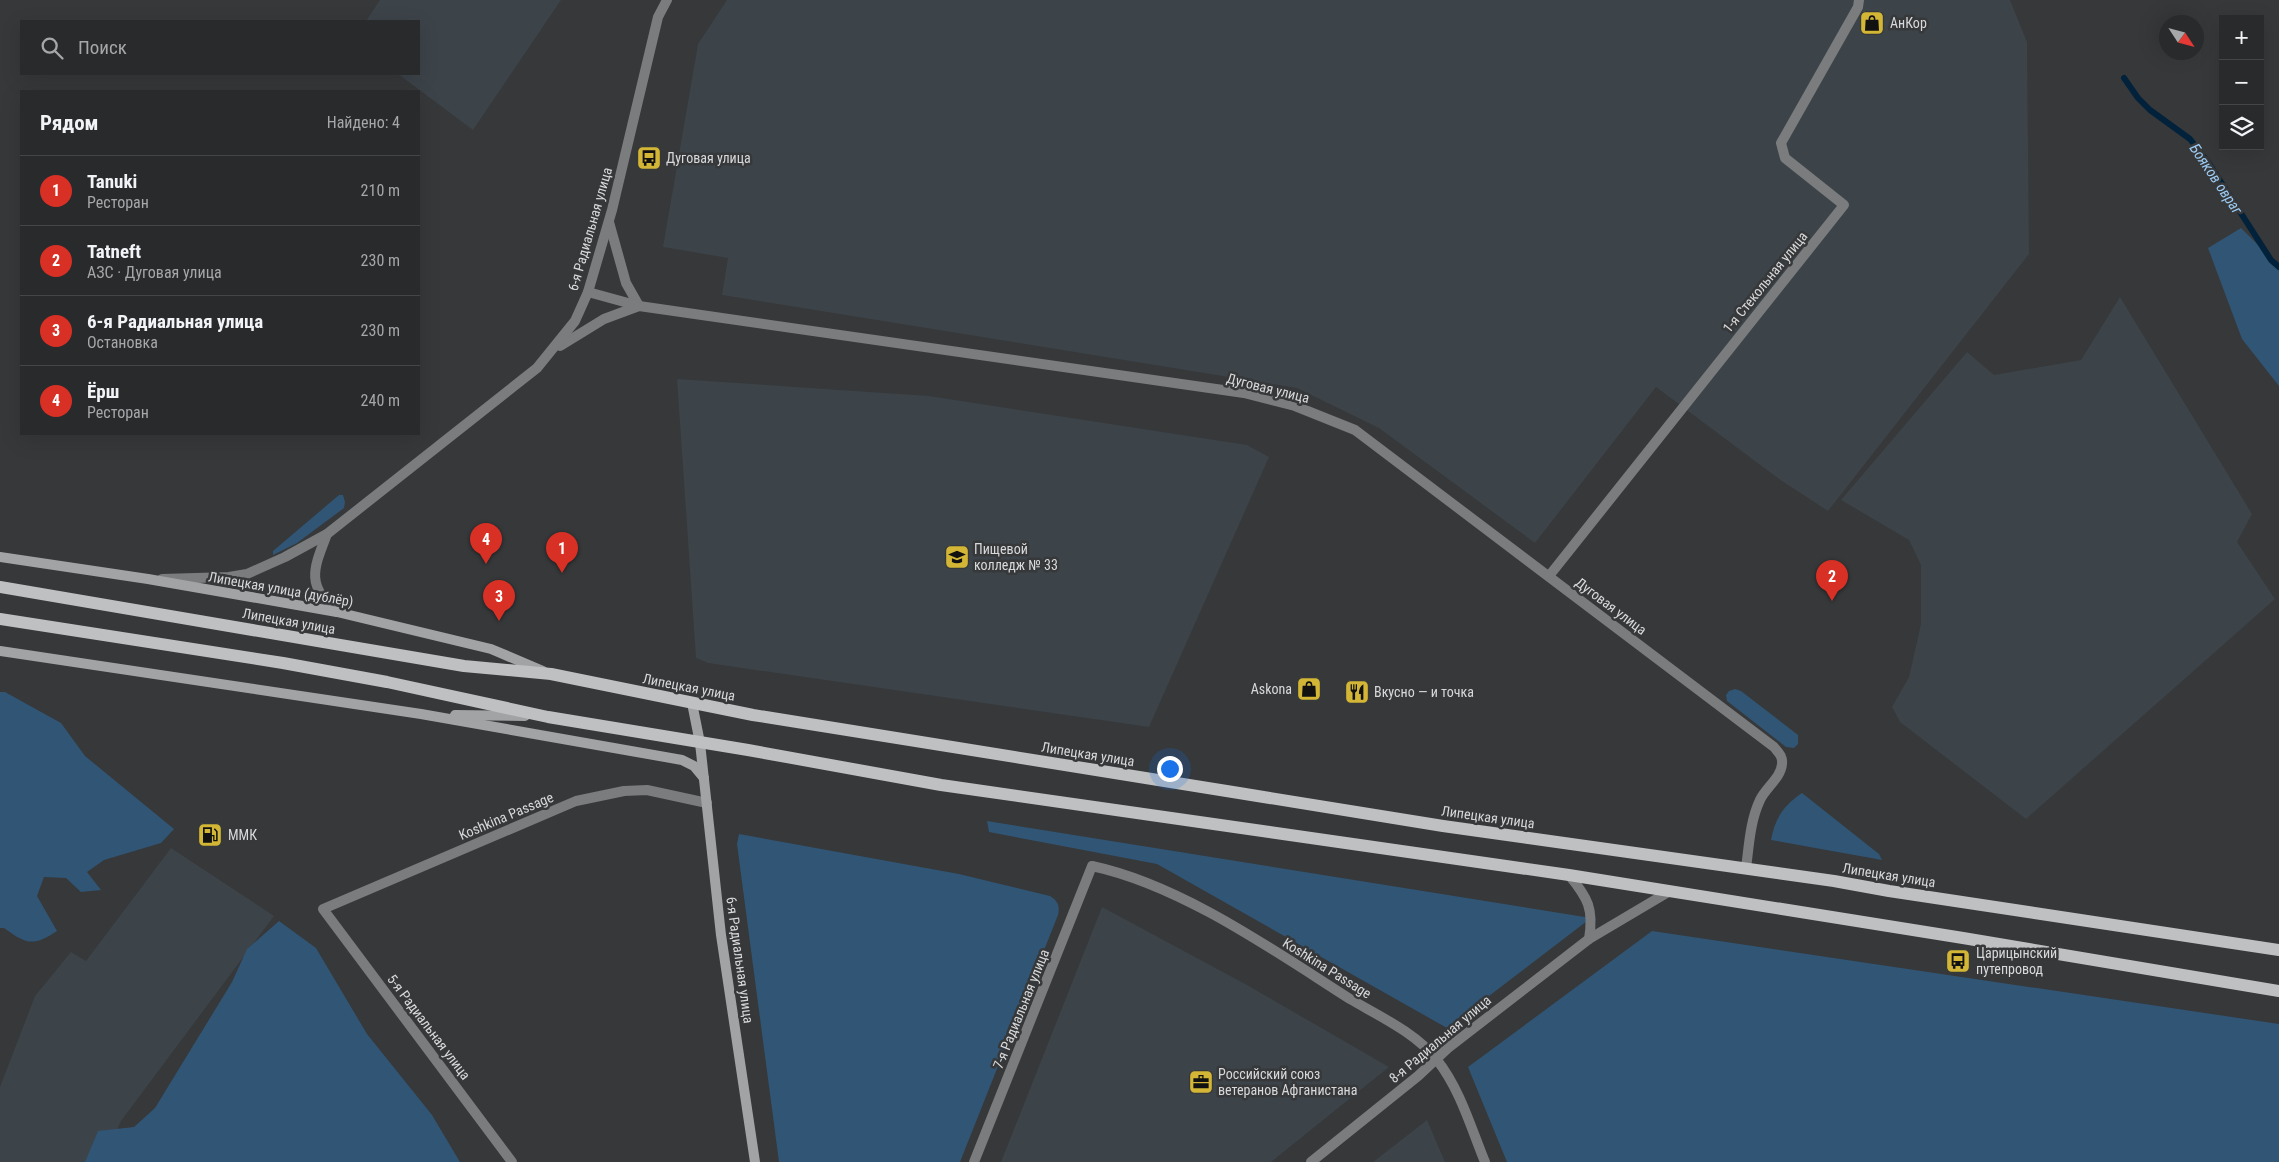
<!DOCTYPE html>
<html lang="ru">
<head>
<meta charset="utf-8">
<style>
  body { margin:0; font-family:"Roboto Condensed",sans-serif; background:#303234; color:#f1f3f6 }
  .controls { position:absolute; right:15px; top:15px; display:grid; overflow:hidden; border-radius:0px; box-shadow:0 5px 20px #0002 }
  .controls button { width:45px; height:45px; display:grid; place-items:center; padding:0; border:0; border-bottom:1px solid #444648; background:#282a2c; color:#f1f3f6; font:25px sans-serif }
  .compass { position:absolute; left:2159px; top:15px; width:45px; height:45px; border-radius:50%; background:#282a2c; box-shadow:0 5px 20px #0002; rotate:126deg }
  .you { position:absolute; left:1169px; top:768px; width:18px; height:18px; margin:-12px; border:4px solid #fff; border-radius:50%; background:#1a73e8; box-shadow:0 0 0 8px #1a73e833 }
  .badge { display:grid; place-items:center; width:32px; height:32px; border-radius:50%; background:#d93025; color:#fff; font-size:16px; font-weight:700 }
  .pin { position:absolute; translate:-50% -41px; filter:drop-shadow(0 1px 2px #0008) }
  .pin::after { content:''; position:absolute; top:26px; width:18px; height:15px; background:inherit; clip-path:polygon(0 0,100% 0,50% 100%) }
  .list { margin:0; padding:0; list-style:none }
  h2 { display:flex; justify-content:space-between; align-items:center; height:65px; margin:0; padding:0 20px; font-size:21px }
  h2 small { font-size:16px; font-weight:400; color:#a5a7a9 }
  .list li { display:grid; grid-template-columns:32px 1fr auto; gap:15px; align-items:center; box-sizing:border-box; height:70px; padding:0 20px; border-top:1px solid #444648 }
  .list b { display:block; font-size:19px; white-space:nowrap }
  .list p { margin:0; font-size:16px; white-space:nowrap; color:#a5a7a9 }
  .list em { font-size:16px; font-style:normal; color:#a5a7a9 }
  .icon { flex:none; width:28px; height:28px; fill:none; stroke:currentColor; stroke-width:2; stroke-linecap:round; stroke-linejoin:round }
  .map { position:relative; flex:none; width:2279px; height:1162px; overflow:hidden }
  .search { position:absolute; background:#282a2c; box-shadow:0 5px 20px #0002; left:20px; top:20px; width:400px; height:55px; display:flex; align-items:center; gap:12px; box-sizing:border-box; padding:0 18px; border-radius:0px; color:#a5a7a9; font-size:19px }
  .panel { position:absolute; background:#282a2c; box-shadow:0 5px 20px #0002; left:20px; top:90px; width:400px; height:345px; border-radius:0px }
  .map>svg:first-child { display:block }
</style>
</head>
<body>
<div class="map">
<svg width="2279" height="1162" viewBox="0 0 2279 1162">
  <rect width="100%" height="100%" fill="#36383a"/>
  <!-- built -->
  <g fill="#3c4349">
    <path d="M 380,0 L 561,0 L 473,130 L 398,74 L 419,74 L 419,21 L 366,21 Z"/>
    <path d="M 727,0 L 2010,0 L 2027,42 L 2029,254 L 1828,511 L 1779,479 L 1656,387 L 1535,543 L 1379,428 L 1297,388 L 722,295 L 728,258 L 663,247 L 698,44 Z"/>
    <path d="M 2120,297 L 2252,514 L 2237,542 L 2275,599 L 2026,819 L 1900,722 L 1892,707 L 1909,677 L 1921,624 L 1921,565 L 1909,540 L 1841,500 L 1967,352 L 1994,375 L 2081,360 Z"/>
    <path d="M 677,379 L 929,396 L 1247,445 L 1269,457 L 1149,727 L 708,663 L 696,658 Z"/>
    <path d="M 171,848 L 274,916 L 121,1121 L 103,1162 L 0,1162 L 0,1087 L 35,996 L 71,952 L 86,961 Z"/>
    <path d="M 1102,907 L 1247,985 L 1389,1067 L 1271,1162 L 1001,1162 Z"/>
    <path d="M 1427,1120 L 1445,1162 L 1373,1162 Z"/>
  </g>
  <!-- green -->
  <g fill="#315574">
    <path d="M 2241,228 L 2279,266 L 2279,386 L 2242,339 L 2208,248 Z"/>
    <path d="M 339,495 L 343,495 L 345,502 L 344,508 L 297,543 L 273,555 L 273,551 Z"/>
    <path d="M 1735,689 L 1741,691 L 1798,735 L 1798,744 L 1794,748 L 1786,747 L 1727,701 L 1726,695 L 1729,691 Z"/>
    <path d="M 0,692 L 5,692 L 61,723 L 85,756 L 174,829 L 161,843 L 104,860 L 87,872 L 101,890 L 81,892 L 66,878 L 44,877 L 37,896 L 57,931 C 33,947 26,944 4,928 L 0,928 Z"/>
    <path d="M 1802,793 L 1879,854 L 1882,860 L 1771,840 C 1775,818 1784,805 1802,793 Z"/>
    <path d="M 987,821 L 1591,918 L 1447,1028 L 1157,864 L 989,832 Z"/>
    <path d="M 739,834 L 959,874 L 1050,896 C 1058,901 1060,906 1058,915 L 960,1162 L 779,1162 L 737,844 Z"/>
    <path d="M 279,921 L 316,948 L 367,1034 L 432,1115 L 460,1162 L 85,1162 L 98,1131 L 134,1127 L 155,1108 L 232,982 L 247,949 Z"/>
    <path d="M 1652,931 L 2279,1024 L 2279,1162 L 1507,1162 L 1468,1067 Z"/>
  </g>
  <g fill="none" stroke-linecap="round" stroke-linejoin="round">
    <!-- stream -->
    <path stroke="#02223b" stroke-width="6" d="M 2124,78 L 2138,98 L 2150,110 L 2190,139 L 2210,165 L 2271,260 L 2279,267"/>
    <!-- minor -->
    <g stroke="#7b7c7d" stroke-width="10">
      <path d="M 609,222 L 626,283 L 639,306"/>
      <path d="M 588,292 L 639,306 L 1244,393 L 1295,406 L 1355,430 L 1774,747 C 1778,752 1783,756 1782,764 C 1781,778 1765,788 1760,800 C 1750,821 1749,846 1746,868"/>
      <path d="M 560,346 L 604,319 L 639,306"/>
      <path d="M 327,534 C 314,568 305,585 337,612"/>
      <path d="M 1549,576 L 1844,205 L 1785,158 L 1781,143 L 1858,7 L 1859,0"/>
      <path d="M 162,579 L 229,577 L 247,574 L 285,557 L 327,534 L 537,368 L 575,321 L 588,292 L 612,210 L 658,17 L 667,0"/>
      <path d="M 512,1162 L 323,909 L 576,801 L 624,791 L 647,790 L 707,803"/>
      <path d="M 974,1162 L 1092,866 C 1181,885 1273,950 1350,999 C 1379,1016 1416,1033 1437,1060 C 1460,1089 1471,1128 1485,1162"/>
    </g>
    <!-- tertiary -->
    <g stroke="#7b7c7d" stroke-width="10">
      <path d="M 1569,875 C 1588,898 1594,909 1589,939"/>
      <path d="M 1311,1162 L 1418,1076 L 1448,1048 L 1589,939 L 1670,891"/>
    </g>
    <!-- secondary -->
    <g stroke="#a1a3a4" stroke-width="10">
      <path d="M 0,557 L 148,579 L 337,612 L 491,649 L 543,671"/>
      <path d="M 0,651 L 421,714 L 682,760 L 694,766 L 704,778"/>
      <path d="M 692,703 L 700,743 L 721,935 L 755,1162"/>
      <path d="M 455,715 L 525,716"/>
    </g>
    <!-- primary -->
    <g stroke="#bec0c2" stroke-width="12">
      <path d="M 0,587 L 464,666 L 551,674 L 753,715 L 1239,793 L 1443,826 L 1834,881 L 1889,891 L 2279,950"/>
      <path d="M 0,619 L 283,663 L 387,682 L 548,717 L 748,750 L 941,785 L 1569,875 L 1963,938 L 2279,991"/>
    </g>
  </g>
  <!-- icons -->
  <defs>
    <symbol id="shop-square" viewBox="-11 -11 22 22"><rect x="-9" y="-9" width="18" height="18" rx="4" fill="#d3b635" stroke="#36383a"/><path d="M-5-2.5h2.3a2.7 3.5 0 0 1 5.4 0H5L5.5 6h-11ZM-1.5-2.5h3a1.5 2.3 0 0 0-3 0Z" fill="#111"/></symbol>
    <symbol id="bus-square" viewBox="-11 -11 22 22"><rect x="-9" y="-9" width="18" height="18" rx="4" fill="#d3b635" stroke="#36383a"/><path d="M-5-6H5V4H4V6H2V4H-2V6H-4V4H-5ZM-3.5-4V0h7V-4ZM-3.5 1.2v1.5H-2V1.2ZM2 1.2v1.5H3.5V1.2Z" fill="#111"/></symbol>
    <symbol id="university-square" viewBox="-11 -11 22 22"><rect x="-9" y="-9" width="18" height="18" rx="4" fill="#d3b635" stroke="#36383a"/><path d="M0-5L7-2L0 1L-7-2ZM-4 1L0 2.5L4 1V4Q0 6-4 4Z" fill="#111"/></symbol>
    <symbol id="restaurant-square" viewBox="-11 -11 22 22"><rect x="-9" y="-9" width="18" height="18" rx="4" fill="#d3b635" stroke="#36383a"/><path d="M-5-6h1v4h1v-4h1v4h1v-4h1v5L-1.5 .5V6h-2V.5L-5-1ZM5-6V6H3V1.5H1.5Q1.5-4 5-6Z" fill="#111"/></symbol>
    <symbol id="fuel-square" viewBox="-11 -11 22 22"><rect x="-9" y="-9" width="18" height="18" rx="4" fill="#d3b635" stroke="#36383a"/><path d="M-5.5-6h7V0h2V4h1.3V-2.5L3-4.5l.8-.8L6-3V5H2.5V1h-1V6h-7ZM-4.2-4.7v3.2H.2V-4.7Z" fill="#111"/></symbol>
    <symbol id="office-square" viewBox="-11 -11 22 22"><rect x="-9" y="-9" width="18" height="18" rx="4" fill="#d3b635" stroke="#36383a"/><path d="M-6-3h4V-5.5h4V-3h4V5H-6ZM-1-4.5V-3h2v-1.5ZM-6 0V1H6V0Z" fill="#111"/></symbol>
  </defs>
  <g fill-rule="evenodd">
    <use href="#shop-square" x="1858" y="9" width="28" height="28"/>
    <use href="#bus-square" x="635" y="144" width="28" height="28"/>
    <use href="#university-square" x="943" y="543" width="28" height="28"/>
    <use href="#shop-square" x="1295" y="675" width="28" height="28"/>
    <use href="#restaurant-square" x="1343" y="678" width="28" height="28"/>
    <use href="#fuel-square" x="196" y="821" width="28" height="28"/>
    <use href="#bus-square" x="1944" y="947" width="28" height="28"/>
    <use href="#office-square" x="1187" y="1068" width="28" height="28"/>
  </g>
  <g text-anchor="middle" stroke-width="5" stroke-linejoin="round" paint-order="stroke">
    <!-- poi labels -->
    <g font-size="14" fill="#d8d9da" stroke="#36383a" text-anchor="start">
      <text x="1890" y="28">АнКор</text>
      <text x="666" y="163">Дуговая улица</text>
      <text x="974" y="554">Пищевой<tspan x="974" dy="16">колледж № 33</tspan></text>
      <text x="1292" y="694" text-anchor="end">Askona</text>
      <text x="1374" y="697">Вкусно — и точка</text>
      <text x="228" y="840">ММК</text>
      <text x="1976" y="958">Царицынский<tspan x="1976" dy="16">путепровод</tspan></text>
      <text x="1218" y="1079">Российский союз<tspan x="1218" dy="16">ветеранов Афганистана</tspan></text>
    </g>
    <!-- street labels -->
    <g font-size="14" fill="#d8d9da" stroke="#36383a">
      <text transform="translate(590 229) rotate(-74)" y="5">6-я Радиальная улица</text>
      <text transform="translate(1765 282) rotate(-51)" y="5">1-я Стекольная улица</text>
      <text transform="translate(1268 388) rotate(14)" y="5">Дуговая улица</text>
      <text transform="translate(281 589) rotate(10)" y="5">Липецкая улица (дублёр)</text>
      <text transform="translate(1611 606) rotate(37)" y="5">Дуговая улица</text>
      <text transform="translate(289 621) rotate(10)" y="5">Липецкая улица</text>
      <text transform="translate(689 687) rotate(11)" y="5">Липецкая улица</text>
      <text transform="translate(1088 754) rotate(9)" y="5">Липецкая улица</text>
      <text transform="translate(506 816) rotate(-23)" y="5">Koshkina Passage</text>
      <text transform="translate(1488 817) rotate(8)" y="5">Липецкая улица</text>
      <text transform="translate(1889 875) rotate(9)" y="5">Липецкая улица</text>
      <text transform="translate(740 960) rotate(82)" y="5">6-я Радиальная улица</text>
      <text transform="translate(1327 968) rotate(32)" y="5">Koshkina Passage</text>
      <text transform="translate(1021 1009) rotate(-68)" y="5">7-я Радиальная улица</text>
      <text transform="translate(429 1027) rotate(53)" y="5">5-я Радиальная улица</text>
      <text transform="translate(1440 1039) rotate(-40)" y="5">8-я Радиальная улица</text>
    </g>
    <!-- water labels -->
    <g font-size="15" font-style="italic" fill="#9dccf5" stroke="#36383a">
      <text transform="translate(2216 179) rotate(56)" y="5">Бояков овраг</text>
    </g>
  </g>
</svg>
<div class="controls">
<button>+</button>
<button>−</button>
<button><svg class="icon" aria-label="layers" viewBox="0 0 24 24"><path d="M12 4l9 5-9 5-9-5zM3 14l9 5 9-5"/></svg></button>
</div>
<svg class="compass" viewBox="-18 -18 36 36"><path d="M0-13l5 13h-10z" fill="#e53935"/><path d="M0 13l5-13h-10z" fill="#a5a7a9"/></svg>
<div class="you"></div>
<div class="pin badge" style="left:562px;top:573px">1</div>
<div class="pin badge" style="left:1832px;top:601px">2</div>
<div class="pin badge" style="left:499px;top:621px">3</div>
<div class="pin badge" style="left:486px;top:564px">4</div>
<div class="search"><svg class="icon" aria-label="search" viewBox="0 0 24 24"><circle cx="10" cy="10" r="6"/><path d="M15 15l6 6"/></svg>Поиск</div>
<section class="panel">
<h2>Рядом<small>Найдено: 4</small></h2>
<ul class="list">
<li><span class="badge">1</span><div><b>Tanuki</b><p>Ресторан</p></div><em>210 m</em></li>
<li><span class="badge">2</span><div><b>Tatneft</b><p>АЗС · Дуговая улица</p></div><em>230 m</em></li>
<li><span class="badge">3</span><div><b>6-я Радиальная улица</b><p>Остановка</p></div><em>230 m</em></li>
<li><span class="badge">4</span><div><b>Ёрш</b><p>Ресторан</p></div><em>240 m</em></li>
</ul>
</section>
</div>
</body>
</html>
